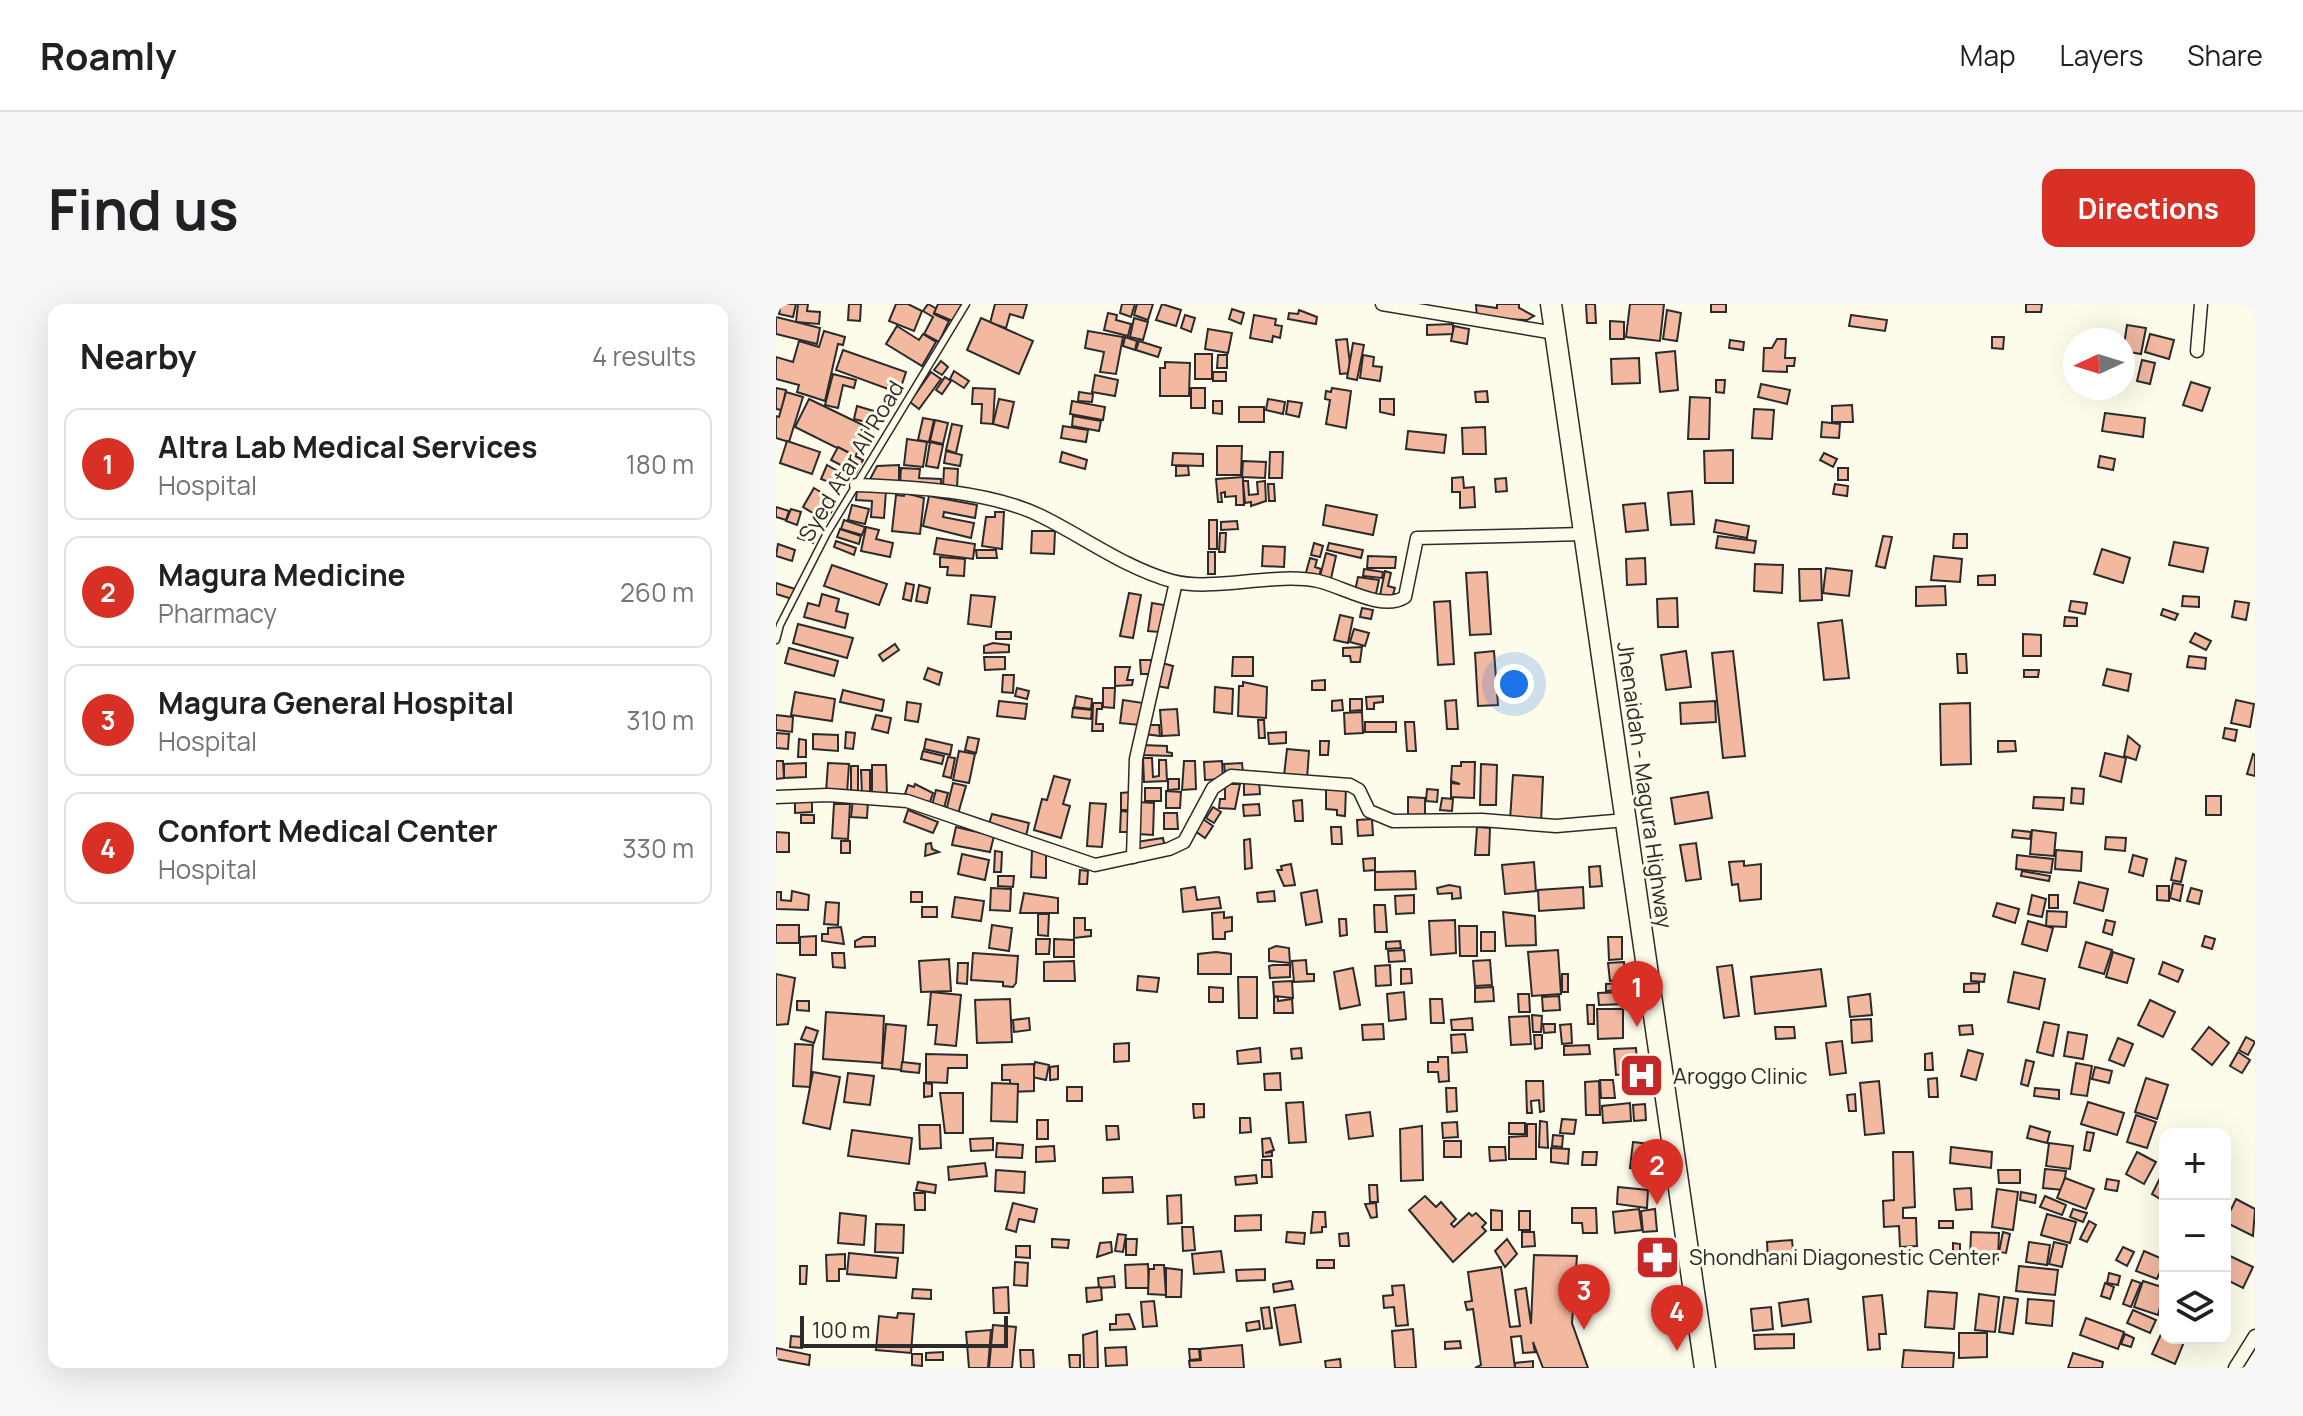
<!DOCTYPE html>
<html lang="en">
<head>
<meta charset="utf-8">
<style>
  body { margin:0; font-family:Manrope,sans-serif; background:#f6f6f6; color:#202124 }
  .controls { position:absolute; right:24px; bottom:24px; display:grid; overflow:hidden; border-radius:16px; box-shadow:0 8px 32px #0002 }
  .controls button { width:72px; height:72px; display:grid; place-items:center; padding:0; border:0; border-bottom:2px solid #e0e0e0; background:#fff; color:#202124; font:40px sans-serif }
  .compass { position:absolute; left:1287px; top:24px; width:72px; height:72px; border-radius:50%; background:#fff; box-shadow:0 8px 32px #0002; rotate:266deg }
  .scale { position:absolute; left:24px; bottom:20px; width:208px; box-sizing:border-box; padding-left:8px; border:4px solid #2b2b2b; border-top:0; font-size:22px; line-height:28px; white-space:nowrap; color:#2b2b2b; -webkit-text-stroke:6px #fdfbea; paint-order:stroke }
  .you { position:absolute; left:738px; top:380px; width:28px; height:28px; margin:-20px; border:6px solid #fff; border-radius:50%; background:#1a73e8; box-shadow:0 0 0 12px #1a73e833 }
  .badge { display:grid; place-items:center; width:52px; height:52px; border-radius:50%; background:#d93025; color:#fff; font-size:26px; font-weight:700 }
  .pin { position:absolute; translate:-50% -66px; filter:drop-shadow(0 2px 4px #0008) }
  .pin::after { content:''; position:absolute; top:42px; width:28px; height:24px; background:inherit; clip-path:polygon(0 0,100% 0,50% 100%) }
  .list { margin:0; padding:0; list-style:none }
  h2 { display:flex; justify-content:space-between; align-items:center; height:104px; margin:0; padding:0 32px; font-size:34px }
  h2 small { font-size:26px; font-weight:400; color:#757577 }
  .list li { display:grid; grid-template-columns:52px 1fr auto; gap:24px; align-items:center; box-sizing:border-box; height:112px; margin:0 16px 16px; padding:0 16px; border:2px solid #e0e0e0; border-radius:16px }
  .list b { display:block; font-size:30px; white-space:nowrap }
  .list p { margin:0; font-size:26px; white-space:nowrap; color:#757577 }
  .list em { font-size:26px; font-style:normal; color:#757577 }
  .icon { flex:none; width:44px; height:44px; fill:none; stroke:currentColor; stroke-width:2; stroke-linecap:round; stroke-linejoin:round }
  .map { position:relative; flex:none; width:1479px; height:1064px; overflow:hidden; border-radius:16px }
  header { display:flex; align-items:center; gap:48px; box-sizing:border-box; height:112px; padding:0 40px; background:#fff; border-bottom:2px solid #e0e0e0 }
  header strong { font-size:38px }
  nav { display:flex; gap:44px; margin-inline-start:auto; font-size:28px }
  .intro { display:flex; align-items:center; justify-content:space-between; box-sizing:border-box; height:192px; padding:0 48px }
  h1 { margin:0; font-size:56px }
  .button { padding:20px 36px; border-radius:16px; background:#d93025; color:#fff; font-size:28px; font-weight:700 }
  main { display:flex; gap:48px; padding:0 48px }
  aside { flex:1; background:#fff; border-radius:16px; box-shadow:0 8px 32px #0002 }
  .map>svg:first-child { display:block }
</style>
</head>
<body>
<header>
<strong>Roamly</strong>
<nav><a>Map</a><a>Layers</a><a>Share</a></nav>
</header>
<div class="intro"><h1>Find us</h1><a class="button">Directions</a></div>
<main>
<aside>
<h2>Nearby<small>4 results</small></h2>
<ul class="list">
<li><span class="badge">1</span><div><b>Altra Lab Medical Services</b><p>Hospital</p></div><em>180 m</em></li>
<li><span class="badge">2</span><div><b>Magura Medicine</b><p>Pharmacy</p></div><em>260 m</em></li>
<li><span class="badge">3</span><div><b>Magura General Hospital</b><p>Hospital</p></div><em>310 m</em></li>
<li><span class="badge">4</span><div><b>Confort Medical Center</b><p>Hospital</p></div><em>330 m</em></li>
</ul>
</aside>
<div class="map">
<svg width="1479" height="1064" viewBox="0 0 1479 1064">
  <rect width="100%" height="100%" fill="#fdfbea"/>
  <!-- building -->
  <g fill="#f2b8a0" stroke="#2b2b2b" stroke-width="2">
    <path d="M 5,0 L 20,0 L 17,13 L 3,10 Z"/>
    <path d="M 22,0 L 32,0 L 31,7 L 44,8 L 43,20 L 20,18 Z"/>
    <path d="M 73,0 L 85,0 L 84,17 L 72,16 Z"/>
    <path d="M 120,0 L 132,0 L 146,7 L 138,27 L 113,17 Z"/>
    <path d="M 152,0 L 161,5 L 158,10 L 173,17 L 163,38 L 148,30 L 157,13 L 147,7 Z"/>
    <path d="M 162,0 L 188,0 L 179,18 L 158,9 Z"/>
    <path d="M 219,0 L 251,0 L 247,14 L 234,10 L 230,24 L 214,19 Z"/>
    <path d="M 346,0 L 359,0 L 355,13 L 344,9 Z"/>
    <path d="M 361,0 L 377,0 L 372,16 L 358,11 Z"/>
    <path d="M 386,0 L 405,6 L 400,22 L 380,16 Z"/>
    <path d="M 721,0 L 743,0 L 743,4 L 758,12 L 751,16 L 701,14 L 700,1 L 721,4 Z"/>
    <path d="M 810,0 L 819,0 L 820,19 L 811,19 Z"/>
    <path d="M 854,0 L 888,0 L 884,37 L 850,33 Z"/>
    <rect x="935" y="0" width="15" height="8"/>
    <path d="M 1250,0 L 1266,0 L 1265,8 L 1250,8 Z"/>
    <path d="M 456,5 L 468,9 L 465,20 L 453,15 Z"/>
    <path d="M 523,6 L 541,13 L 540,20 L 512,15 L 513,9 L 522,10 Z"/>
    <path d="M 891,6 L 905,9 L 901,37 L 887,35 Z"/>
    <path d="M 332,9 L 341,11 L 340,16 L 355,20 L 352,32 L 328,26 Z"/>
    <path d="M 409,11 L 419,14 L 415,28 L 405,24 Z"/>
    <path d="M 478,11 L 500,15 L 499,21 L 506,22 L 504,34 L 497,32 L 496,38 L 474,34 Z"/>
    <path d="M 1075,11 L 1111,16 L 1109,27 L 1073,22 Z"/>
    <path d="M 0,13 L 44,24 L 41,40 L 0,30 Z"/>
    <path d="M 205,14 L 257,37 L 243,70 L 191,46 Z"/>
    <path d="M 358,14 L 372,18 L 367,36 L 354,33 Z"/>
    <path d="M 834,17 L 848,18 L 848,35 L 834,35 Z"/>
    <path d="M 677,20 L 677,30 L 651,31 L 651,21 Z"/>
    <path d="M 1351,21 L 1370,24 L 1365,50 L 1347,47 Z"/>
    <path d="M 121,22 L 143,36 L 147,30 L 160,38 L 146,62 L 110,40 Z"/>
    <path d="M 678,22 L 693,25 L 691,40 L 675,37 Z"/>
    <path d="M 432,25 L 456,29 L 452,49 L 429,45 Z"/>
    <path d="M 48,27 L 69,33 L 67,41 L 62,40 L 49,97 L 21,88 L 23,81 L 0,75 L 0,53 L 17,58 L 23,37 L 43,43 Z"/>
    <path d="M 312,27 L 347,33 L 340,70 L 324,68 L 328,48 L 309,44 Z"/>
    <path d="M 1374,30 L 1398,36 L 1393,55 L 1369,48 Z"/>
    <path d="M 349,33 L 361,37 L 359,46 L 347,42 Z"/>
    <path d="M 1216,33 L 1228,33 L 1227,45 L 1216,44 Z"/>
    <path d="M 571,35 L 575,69 L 564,70 L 560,36 Z"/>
    <path d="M 1001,35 L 1010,35 L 1009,54 L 1019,54 L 1018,62 L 1011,62 L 1011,68 L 987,67 L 988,44 L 996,44 Z"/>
    <path d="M 954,36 L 968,38 L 967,46 L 953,44 Z"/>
    <path d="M 363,37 L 385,44 L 382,53 L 360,46 Z"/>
    <path d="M 577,39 L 588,41 L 581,76 L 571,74 Z"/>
    <path d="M 67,46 L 130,68 L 123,89 L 60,66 Z"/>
    <path d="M 899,47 L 902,86 L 884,88 L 880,49 Z"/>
    <rect x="419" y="50" width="17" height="25"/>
    <path d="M 442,51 L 451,51 L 451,64 L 441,64 Z"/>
    <path d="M 587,51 L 598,53 L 597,62 L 606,63 L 604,77 L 584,74 Z"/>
    <path d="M 863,54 L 864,79 L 836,80 L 835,55 Z"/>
    <path d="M 1366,56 L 1379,59 L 1374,80 L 1361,77 Z"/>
    <path d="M 165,57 L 172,63 L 166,71 L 158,66 Z"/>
    <path d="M 389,58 L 414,59 L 413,92 L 384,92 L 384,64 L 389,64 Z"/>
    <path d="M 178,67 L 193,77 L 188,84 L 174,75 Z"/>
    <path d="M 155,68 L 165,75 L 143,105 L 134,98 Z"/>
    <rect x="437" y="68" width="13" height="9"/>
    <path d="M 57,70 L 80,76 L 78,84 L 67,81 L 62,104 L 49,101 Z"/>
    <path d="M 319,71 L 342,76 L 339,92 L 316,88 Z"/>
    <path d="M 169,73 L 175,77 L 166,90 L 160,86 Z"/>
    <path d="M 940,76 L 949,76 L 948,89 L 940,88 Z"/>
    <path d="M 1415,78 L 1434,84 L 1426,107 L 1407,101 Z"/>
    <path d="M 985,80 L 1014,86 L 1011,100 L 982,93 Z"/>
    <path d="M 0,84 L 10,86 L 6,106 L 0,105 Z"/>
    <path d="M 197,84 L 219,85 L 217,120 L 205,119 L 206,100 L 196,100 Z"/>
    <rect x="415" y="84" width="14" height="20"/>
    <path d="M 556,84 L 575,87 L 570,124 L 550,120 L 554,96 L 549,95 L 550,87 L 555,88 Z"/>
    <path d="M 711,87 L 712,98 L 700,98 L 699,88 Z"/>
    <path d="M 10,88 L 27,93 L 13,138 L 0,134 L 0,112 L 3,113 Z"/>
    <path d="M 303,88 L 317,90 L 316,98 L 302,97 Z"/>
    <path d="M 914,93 L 934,94 L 933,135 L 912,135 Z"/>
    <path d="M 33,95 L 93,124 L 79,153 L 19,123 Z"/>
    <path d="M 223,95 L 238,98 L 232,124 L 217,120 Z"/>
    <path d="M 492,95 L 509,98 L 507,110 L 490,106 Z"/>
    <path d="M 604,95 L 618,95 L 618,111 L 604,108 Z"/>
    <path d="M 296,97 L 329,103 L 327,116 L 294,110 Z"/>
    <path d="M 437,97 L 446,97 L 446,110 L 437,109 Z"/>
    <path d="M 512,97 L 526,99 L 523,113 L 510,110 Z"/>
    <path d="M 1076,101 L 1077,118 L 1056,118 L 1056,102 Z"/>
    <path d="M 81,102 L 101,108 L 98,120 L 78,115 Z"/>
    <rect x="463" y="103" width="25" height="15"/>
    <path d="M 978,105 L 998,106 L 996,135 L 976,134 Z"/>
    <path d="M 1329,109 L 1369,114 L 1367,133 L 1326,127 Z"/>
    <path d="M 297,112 L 325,117 L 323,127 L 296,122 Z"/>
    <path d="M 147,114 L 158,116 L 153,138 L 142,136 Z"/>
    <path d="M 159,116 L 172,119 L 167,140 L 154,137 Z"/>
    <path d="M 1046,118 L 1064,120 L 1063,134 L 1045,133 Z"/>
    <path d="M 176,120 L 186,122 L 180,149 L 170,146 Z"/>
    <path d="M 287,122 L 312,126 L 310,138 L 285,134 Z"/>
    <path d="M 709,123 L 710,150 L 687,150 L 686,124 Z"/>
    <path d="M 632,127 L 670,131 L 668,149 L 630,145 Z"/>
    <path d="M 131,135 L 151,138 L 147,163 L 128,161 Z"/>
    <path d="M 11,137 L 44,148 L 36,170 L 4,159 Z"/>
    <path d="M 154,138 L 167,141 L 162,164 L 150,162 Z"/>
    <path d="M 441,142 L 466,142 L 465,171 L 441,171 Z"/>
    <path d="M 62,143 L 87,156 L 80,169 L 55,156 Z"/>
    <path d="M 957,146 L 957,179 L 929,179 L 928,147 Z"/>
    <path d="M 170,147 L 186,151 L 184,162 L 168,159 Z"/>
    <path d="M 286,148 L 311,156 L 309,165 L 284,158 Z"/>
    <path d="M 494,148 L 507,148 L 506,174 L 493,174 Z"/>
    <path d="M 397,149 L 427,150 L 427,162 L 396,161 Z"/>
    <path d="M 1048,149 L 1061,155 L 1057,163 L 1044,156 Z"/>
    <path d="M 1324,152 L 1339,155 L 1337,166 L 1322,163 Z"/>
    <path d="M 467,157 L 490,158 L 489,174 L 466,173 Z"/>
    <path d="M 51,161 L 72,173 L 68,184 L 45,175 Z"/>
    <path d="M 123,161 L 123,178 L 93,177 L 101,162 Z"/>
    <path d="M 400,162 L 412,162 L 413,171 L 400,172 Z"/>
    <path d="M 125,164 L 144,165 L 143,174 L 165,175 L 165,183 L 124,180 Z"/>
    <path d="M 168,164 L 182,165 L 181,183 L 167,183 Z"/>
    <rect x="1062" y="164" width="10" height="12"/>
    <path d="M 467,173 L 468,201 L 460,201 L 460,192 L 449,193 L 449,188 L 445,189 L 446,198 L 442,198 L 440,175 Z"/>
    <path d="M 687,173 L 688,184 L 698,183 L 699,203 L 684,204 L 684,188 L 676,188 L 676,174 Z"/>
    <path d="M 730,174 L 731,187 L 720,188 L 719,175 Z"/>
    <path d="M 467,177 L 472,177 L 473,191 L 482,190 L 481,178 L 489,177 L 490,197 L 475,202 L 475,198 L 469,199 Z"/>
    <path d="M 492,180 L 498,180 L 499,197 L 493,197 Z"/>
    <path d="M 1059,180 L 1072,182 L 1071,192 L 1057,190 Z"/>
    <path d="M 38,184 L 61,198 L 50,217 L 27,203 Z"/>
    <path d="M 81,185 L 110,187 L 108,214 L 95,213 L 96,197 L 80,196 Z"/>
    <path d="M 916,187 L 918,220 L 895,221 L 892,189 Z"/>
    <path d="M 129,189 L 148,194 L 144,230 L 116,227 L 120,191 L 128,192 Z"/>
    <path d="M 153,192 L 201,201 L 199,214 L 168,208 L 167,213 L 198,219 L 195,234 L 147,222 Z"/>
    <path d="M 869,199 L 872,226 L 850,228 L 847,201 Z"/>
    <path d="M 76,201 L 93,205 L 89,220 L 72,216 Z"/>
    <path d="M 550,201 L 601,211 L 597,231 L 547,221 Z"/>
    <path d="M 0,203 L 13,207 L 10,216 L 0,213 Z"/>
    <path d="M 15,205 L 25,208 L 21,221 L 10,217 Z"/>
    <path d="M 219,208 L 228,208 L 226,245 L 206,242 L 210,213 L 219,213 Z"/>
    <path d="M 68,216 L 89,223 L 86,231 L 65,225 Z"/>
    <rect x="433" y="216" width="8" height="29"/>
    <path d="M 940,216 L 973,222 L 971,234 L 938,228 Z"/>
    <path d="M 461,217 L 462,225 L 445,226 L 445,218 Z"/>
    <path d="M 90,223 L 103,226 L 100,235 L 117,239 L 114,253 L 85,247 Z"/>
    <path d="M 26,224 L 41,229 L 37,239 L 22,234 Z"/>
    <path d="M 64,225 L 85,232 L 83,240 L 61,233 Z"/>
    <path d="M 256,227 L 279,227 L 278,250 L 255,249 Z"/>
    <path d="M 444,229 L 450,229 L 449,248 L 443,248 Z"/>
    <path d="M 1178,230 L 1191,230 L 1191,244 L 1177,244 Z"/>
    <path d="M 942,232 L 980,237 L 978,249 L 940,244 Z"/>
    <path d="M 1107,232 L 1116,233 L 1109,264 L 1100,262 Z"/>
    <path d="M 161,234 L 199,240 L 197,255 L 158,250 Z"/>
    <path d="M 60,237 L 80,244 L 78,251 L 58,243 Z"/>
    <path d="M 1398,238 L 1432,244 L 1427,268 L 1393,261 Z"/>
    <path d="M 538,239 L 547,242 L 544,253 L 535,251 Z"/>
    <path d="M 553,239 L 587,246 L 585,254 L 551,246 Z"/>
    <path d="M 2,240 L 19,246 L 16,257 L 0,252 Z"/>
    <path d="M 487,242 L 509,243 L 508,263 L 486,262 Z"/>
    <path d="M 1326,245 L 1354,254 L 1347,279 L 1318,270 Z"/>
    <path d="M 200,246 L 220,246 L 221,254 L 201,254 Z"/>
    <rect x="432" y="248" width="7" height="22"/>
    <path d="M 550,249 L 560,252 L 554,279 L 543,276 Z"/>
    <path d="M 592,252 L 620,253 L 619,264 L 591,264 Z"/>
    <path d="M 1158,252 L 1186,255 L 1184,278 L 1155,276 Z"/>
    <path d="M 164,253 L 189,255 L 188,272 L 171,271 L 172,263 L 164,263 Z"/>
    <path d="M 534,254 L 541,256 L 539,263 L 545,265 L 542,276 L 529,272 Z"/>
    <path d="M 869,254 L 870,280 L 851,281 L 850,255 Z"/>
    <path d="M 979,260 L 1007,261 L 1006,289 L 978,287 Z"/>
    <path d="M 56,261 L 111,280 L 103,301 L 48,282 Z"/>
    <path d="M 1050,264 L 1076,267 L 1073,292 L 1047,289 Z"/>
    <path d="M 588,265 L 607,268 L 606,274 L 587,272 Z"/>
    <path d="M 1023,265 L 1045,265 L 1046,296 L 1024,297 Z"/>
    <path d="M 609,267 L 615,269 L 612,282 L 619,284 L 616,294 L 604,291 Z"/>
    <path d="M 711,268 L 715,330 L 694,331 L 690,269 Z"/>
    <path d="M 1219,271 L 1219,281 L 1202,281 L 1202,272 Z"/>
    <path d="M 582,273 L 603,276 L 600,290 L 579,287 Z"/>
    <path d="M 0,279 L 19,285 L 16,295 L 0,290 Z"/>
    <path d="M 130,279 L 138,281 L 135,297 L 127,295 Z"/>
    <path d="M 143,281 L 154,284 L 151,299 L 140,297 Z"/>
    <path d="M 1169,282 L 1170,301 L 1140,302 L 1140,283 Z"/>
    <path d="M 353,289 L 365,291 L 357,334 L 344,332 Z"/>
    <path d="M 46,290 L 63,295 L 60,307 L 72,310 L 69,324 L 28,313 L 32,299 L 43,302 Z"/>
    <path d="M 195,291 L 219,293 L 215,323 L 192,320 Z"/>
    <path d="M 1407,292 L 1423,293 L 1423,303 L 1406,302 Z"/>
    <path d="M 901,294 L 902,323 L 882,323 L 881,295 Z"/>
    <path d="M 674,297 L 678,360 L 662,361 L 658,298 Z"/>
    <path d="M 1295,297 L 1311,299 L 1309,310 L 1293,307 Z"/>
    <path d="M 1459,297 L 1473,299 L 1470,316 L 1456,313 Z"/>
    <path d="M 376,299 L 388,301 L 383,328 L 372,327 Z"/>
    <path d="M 586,304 L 597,306 L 595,315 L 584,313 Z"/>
    <path d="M 1387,305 L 1402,310 L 1399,316 L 1385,311 Z"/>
    <path d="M 564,311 L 577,314 L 572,339 L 558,336 Z"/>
    <path d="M 1289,313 L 1301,314 L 1301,322 L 1288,322 Z"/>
    <path d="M 1066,316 L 1073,374 L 1048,376 L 1042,319 Z"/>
    <path d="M 22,320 L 77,334 L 71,354 L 17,339 Z"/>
    <path d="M 578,325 L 593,329 L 589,342 L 574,338 Z"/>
    <rect x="220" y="328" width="15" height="7"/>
    <path d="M 1419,329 L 1435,337 L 1430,346 L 1414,338 Z"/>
    <path d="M 1247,330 L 1265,331 L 1265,352 L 1247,352 Z"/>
    <path d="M 217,339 L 233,341 L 233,348 L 208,349 L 208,342 Z"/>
    <path d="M 119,340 L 123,346 L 107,357 L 103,351 Z"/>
    <path d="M 586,343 L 584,358 L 575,358 L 574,352 L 567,352 L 567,344 Z"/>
    <path d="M 13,344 L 62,357 L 58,372 L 9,359 Z"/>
    <path d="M 718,347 L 722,401 L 702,402 L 699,349 Z"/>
    <path d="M 910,347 L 915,383 L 890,386 L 885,351 Z"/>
    <path d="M 957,347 L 969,452 L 947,454 L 936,349 Z"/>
    <path d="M 1181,350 L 1190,350 L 1191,369 L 1182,369 Z"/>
    <path d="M 1413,352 L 1430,354 L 1429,365 L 1411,363 Z"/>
    <path d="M 208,353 L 229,353 L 229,365 L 209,366 Z"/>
    <path d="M 457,353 L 477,353 L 477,372 L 456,372 Z"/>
    <path d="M 364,356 L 375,356 L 375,370 L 365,370 Z"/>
    <path d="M 386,359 L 397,362 L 392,384 L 381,382 Z"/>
    <path d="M 339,363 L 354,363 L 351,376 L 357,376 L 356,381 L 339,382 Z"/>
    <path d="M 152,364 L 166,369 L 163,381 L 148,375 Z"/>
    <path d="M 1331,365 L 1355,370 L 1352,387 L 1327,381 Z"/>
    <path d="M 1248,366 L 1263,366 L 1262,373 L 1248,373 Z"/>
    <path d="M 227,371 L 238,371 L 237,389 L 226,388 Z"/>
    <path d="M 549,376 L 549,386 L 536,386 L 536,377 Z"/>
    <path d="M 467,378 L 491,383 L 490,414 L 462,412 L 463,382 L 467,382 Z"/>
    <path d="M 439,383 L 457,385 L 456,410 L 438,408 Z"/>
    <path d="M 241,384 L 253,387 L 251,395 L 239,392 Z"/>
    <path d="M 327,384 L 339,384 L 338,404 L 327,403 Z"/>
    <path d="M 67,386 L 108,396 L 106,407 L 64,398 Z"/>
    <path d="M 19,388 L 59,395 L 56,417 L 15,411 Z"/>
    <path d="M 300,392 L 316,395 L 315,405 L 298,403 Z"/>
    <path d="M 607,392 L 607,398 L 598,399 L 598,405 L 591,405 L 590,393 Z"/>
    <path d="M 574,395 L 586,395 L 586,406 L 574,407 Z"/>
    <path d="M 347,396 L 367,399 L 364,421 L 344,419 Z"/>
    <path d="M 566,396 L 567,406 L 556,407 L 556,397 Z"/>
    <path d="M 680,396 L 682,425 L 671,425 L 669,397 Z"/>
    <path d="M 1460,396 L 1478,400 L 1474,423 L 1455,419 Z"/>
    <path d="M 223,397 L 251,400 L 249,415 L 221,412 Z"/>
    <path d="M 939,397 L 940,418 L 905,420 L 904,399 Z"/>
    <path d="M 131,398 L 145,400 L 142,418 L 129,416 Z"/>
    <path d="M 317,399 L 326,399 L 326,405 L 321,405 L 320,420 L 327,420 L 327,427 L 316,427 Z"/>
    <path d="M 1194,399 L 1195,460 L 1165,461 L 1164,400 Z"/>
    <path d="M 297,404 L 316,406 L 315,415 L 296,413 Z"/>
    <path d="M 401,405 L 403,431 L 386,432 L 384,406 Z"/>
    <path d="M 586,408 L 587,429 L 569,430 L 568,409 Z"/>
    <path d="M 0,411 L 17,413 L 16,428 L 0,426 Z"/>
    <path d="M 100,411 L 115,414 L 112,429 L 96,425 Z"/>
    <path d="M 482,416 L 488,416 L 489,434 L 483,434 Z"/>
    <rect x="589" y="418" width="31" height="10"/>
    <path d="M 629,418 L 638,418 L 640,447 L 631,447 Z"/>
    <path d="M 369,421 L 383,421 L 384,432 L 369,430 Z"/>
    <path d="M 1449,424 L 1461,426 L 1459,437 L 1447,434 Z"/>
    <path d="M 70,428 L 79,429 L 77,445 L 69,444 Z"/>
    <path d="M 510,428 L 510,439 L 493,440 L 492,429 Z"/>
    <path d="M 0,429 L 13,430 L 12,445 L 0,444 Z"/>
    <path d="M 37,430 L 62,431 L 62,447 L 37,445 Z"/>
    <path d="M 1352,432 L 1364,442 L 1360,456 L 1348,452 Z"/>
    <path d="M 192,433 L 203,435 L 200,449 L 189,446 Z"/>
    <path d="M 23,435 L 30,436 L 30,453 L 22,453 Z"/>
    <path d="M 150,435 L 176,441 L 174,451 L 148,445 Z"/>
    <path d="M 544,437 L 553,437 L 552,451 L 544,451 Z"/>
    <path d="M 1222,437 L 1239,437 L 1240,447 L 1222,448 Z"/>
    <path d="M 366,441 L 391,442 L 391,448 L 396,449 L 396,452 L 365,451 Z"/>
    <path d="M 511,445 L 533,447 L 531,475 L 508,472 Z"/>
    <path d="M 147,447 L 168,452 L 166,460 L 145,455 Z"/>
    <path d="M 183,447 L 199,450 L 193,479 L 177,476 Z"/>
    <path d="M 1329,449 L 1350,454 L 1345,478 L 1324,472 Z"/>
    <path d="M 1477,450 L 1479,451 L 1479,472 L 1471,470 Z"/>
    <path d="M 172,453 L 179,454 L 175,474 L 167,472 Z"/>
    <path d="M 367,454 L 376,454 L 377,473 L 383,472 L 383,456 L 390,456 L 391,477 L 368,478 Z"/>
    <path d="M 0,457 L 7,457 L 8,474 L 0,475 Z"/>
    <path d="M 408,457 L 419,457 L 420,485 L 406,486 Z"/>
    <path d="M 446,457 L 447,475 L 429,476 L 428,458 Z"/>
    <path d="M 685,458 L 699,458 L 698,494 L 675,493 L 675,479 L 684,480 L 675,477 L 676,462 L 685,462 Z"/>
    <path d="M 30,459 L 30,473 L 8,474 L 8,460 Z"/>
    <path d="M 52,459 L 73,460 L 71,490 L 50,489 Z"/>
    <path d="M 466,459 L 467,468 L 449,469 L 448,460 Z"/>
    <path d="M 705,460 L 721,461 L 720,501 L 704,501 Z"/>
    <path d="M 96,461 L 110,461 L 111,492 L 96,492 Z"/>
    <rect x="75" y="462" width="7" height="28"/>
    <path d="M 85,466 L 94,466 L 94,491 L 86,491 Z"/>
    <path d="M 737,471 L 767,473 L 765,518 L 734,516 Z"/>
    <path d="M 278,472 L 294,476 L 287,500 L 294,502 L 285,534 L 258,526 L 266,495 L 271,496 Z"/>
    <path d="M 392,475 L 403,475 L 403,485 L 392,486 Z"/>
    <path d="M 483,475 L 484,490 L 468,491 L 468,476 Z"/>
    <path d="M 177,479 L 190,482 L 182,510 L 170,507 Z"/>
    <path d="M 139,480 L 157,489 L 153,501 L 128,493 L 132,481 L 138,483 Z"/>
    <path d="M 449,480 L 464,480 L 459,505 L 443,504 L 444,495 L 449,495 Z"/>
    <path d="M 550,482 L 570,483 L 569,512 L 561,511 L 561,506 L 550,505 Z"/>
    <rect x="369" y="484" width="16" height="13"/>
    <path d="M 1296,484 L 1308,485 L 1307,500 L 1295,499 Z"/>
    <path d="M 651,485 L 662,486 L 661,498 L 650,497 Z"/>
    <path d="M 160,486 L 172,489 L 168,504 L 156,501 Z"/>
    <path d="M 390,487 L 405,488 L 404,504 L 390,504 Z"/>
    <path d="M 355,488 L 355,506 L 345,506 L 345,489 Z"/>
    <path d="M 932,488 L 936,514 L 899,520 L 895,494 Z"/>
    <rect x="1430" y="492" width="15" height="19"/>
    <path d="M 632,493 L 649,494 L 649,513 L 632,513 Z"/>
    <path d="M 1258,493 L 1288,494 L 1287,506 L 1257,504 Z"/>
    <path d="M 36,494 L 36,508 L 19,509 L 19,495 Z"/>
    <path d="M 666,494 L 677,495 L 676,507 L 664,506 Z"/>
    <path d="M 77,495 L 92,497 L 91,514 L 75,513 Z"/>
    <path d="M 526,496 L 527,517 L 519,517 L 517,497 Z"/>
    <path d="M 362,498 L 378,499 L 377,531 L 362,530 Z"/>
    <path d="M 314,499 L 330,500 L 326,543 L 311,542 Z"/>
    <path d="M 58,500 L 74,500 L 72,535 L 56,534 Z"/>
    <path d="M 483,500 L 484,511 L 468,512 L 467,501 Z"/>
    <path d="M 437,503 L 445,508 L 438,519 L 430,514 Z"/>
    <path d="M 132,506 L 162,518 L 157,529 L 128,518 Z"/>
    <path d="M 345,507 L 355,508 L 354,528 L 344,528 Z"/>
    <path d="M 388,509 L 401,509 L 402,525 L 388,525 Z"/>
    <path d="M 216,510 L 253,519 L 250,532 L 212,523 Z"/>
    <rect x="25" y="511" width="13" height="8"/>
    <path d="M 427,515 L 437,522 L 429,534 L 419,527 Z"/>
    <path d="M 596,515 L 597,531 L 582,532 L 581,516 Z"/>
    <path d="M 180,523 L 218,532 L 214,548 L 176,541 Z"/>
    <path d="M 555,523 L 565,523 L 566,540 L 556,540 Z"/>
    <path d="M 701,523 L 714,524 L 713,551 L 699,551 Z"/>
    <path d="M 1237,526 L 1255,528 L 1254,535 L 1236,533 Z"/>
    <path d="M 1256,526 L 1280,529 L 1278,552 L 1254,550 Z"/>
    <path d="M 0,528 L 13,529 L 13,548 L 0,548 Z"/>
    <path d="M 1330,533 L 1350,534 L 1349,547 L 1329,545 Z"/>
    <path d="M 387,534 L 389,544 L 361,548 L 360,538 Z"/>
    <path d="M 474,535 L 476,564 L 469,565 L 468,536 Z"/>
    <rect x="65" y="537" width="9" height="12"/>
    <path d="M 155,539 L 156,545 L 163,548 L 149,552 L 150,540 Z"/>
    <path d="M 920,539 L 925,575 L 910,577 L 904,541 Z"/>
    <path d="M 256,545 L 270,546 L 270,574 L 255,573 Z"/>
    <path d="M 1280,546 L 1306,548 L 1305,567 L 1279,565 Z"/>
    <path d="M 219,547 L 226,548 L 225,568 L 218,568 Z"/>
    <path d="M 186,550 L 213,556 L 209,576 L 182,570 Z"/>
    <path d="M 1241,551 L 1277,555 L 1275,569 L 1240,565 Z"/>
    <path d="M 1357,551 L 1371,555 L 1367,572 L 1353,568 Z"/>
    <path d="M 599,554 L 599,566 L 588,567 L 587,555 Z"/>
    <path d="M 1400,554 L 1410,557 L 1405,578 L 1395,576 Z"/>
    <path d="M 968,557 L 968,562 L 985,560 L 985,595 L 964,597 L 962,580 L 956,581 L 953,558 Z"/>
    <path d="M 758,558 L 760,587 L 729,590 L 726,561 Z"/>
    <path d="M 515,560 L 519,581 L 508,582 L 501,566 L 506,566 L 505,562 Z"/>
    <path d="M 824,562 L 826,582 L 814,583 L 813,563 Z"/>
    <path d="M 304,566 L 312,567 L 311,580 L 303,580 Z"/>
    <path d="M 639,567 L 640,585 L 599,586 L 599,568 Z"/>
    <path d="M 1246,567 L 1274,572 L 1273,577 L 1245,572 Z"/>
    <path d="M 222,572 L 238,572 L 237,583 L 222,582 Z"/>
    <path d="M 1303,578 L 1332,585 L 1327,607 L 1298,599 Z"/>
    <path d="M 1397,579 L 1407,581 L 1404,597 L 1394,594 Z"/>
    <path d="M 673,581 L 684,583 L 685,594 L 676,595 L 676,589 L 662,590 L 661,584 Z"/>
    <path d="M 1381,582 L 1393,582 L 1393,597 L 1381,596 Z"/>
    <path d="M 419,583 L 421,596 L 443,593 L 445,604 L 407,608 L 405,585 Z"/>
    <path d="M 807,583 L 808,604 L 763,607 L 762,586 Z"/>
    <path d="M 215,584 L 235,585 L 234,607 L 214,606 Z"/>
    <path d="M 1415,584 L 1426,587 L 1423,600 L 1411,597 Z"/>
    <path d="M 541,586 L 546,618 L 530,621 L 525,589 Z"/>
    <path d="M 16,587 L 33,591 L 32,606 L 0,605 L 0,588 L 5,588 L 5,596 L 15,597 Z"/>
    <path d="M 498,587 L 499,597 L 482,598 L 481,589 Z"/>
    <rect x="135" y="588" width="11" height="10"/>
    <path d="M 248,589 L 282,594 L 282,609 L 244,609 Z"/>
    <path d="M 638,591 L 638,609 L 620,610 L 619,592 Z"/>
    <path d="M 1256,591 L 1270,595 L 1266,613 L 1252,610 Z"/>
    <rect x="1273" y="591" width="9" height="13"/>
    <path d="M 179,593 L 208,597 L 205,617 L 176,613 Z"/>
    <path d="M 50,598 L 63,599 L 62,621 L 48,620 Z"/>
    <path d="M 1221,599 L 1243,605 L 1239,619 L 1217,612 Z"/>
    <path d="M 598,601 L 609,601 L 611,628 L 599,628 Z"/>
    <rect x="146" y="603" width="15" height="10"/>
    <path d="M 1271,607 L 1291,608 L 1290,623 L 1270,622 Z"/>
    <path d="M 448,608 L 448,614 L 456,613 L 456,627 L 449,628 L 449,635 L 437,635 L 436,609 Z"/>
    <path d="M 727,608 L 759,612 L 760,641 L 730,642 Z"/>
    <path d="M 262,610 L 273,610 L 272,632 L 262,631 Z"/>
    <path d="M 298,614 L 309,614 L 309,626 L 315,626 L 315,632 L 298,634 Z"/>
    <path d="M 563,615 L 570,615 L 571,631 L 564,632 Z"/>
    <path d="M 679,616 L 680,649 L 655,651 L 653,617 Z"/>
    <path d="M 1330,616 L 1339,618 L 1336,631 L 1327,628 Z"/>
    <path d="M 1252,617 L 1277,624 L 1271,647 L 1246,640 Z"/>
    <rect x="0" y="621" width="23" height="18"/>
    <path d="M 216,621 L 236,624 L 233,647 L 213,644 Z"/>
    <path d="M 683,622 L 701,622 L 701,652 L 684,652 Z"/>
    <path d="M 65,623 L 68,640 L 46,637 L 46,630 L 52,630 L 52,624 Z"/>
    <rect x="705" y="628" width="14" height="19"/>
    <path d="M 40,632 L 40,651 L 24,651 L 24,633 Z"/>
    <path d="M 1429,632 L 1439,635 L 1436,645 L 1426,642 Z"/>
    <path d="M 87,633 L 99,633 L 99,642 L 79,643 L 79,637 Z"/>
    <path d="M 832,633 L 846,633 L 846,655 L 833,656 Z"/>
    <path d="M 260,635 L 274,635 L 273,650 L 260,650 Z"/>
    <path d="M 278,635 L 298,636 L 298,653 L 278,653 Z"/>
    <path d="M 624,637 L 625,644 L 610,645 L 610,638 Z"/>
    <path d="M 1310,638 L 1336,646 L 1328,670 L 1303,663 Z"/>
    <path d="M 500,642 L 513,644 L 514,659 L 493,657 L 493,645 Z"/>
    <path d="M 628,646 L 629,657 L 613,658 L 612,647 Z"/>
    <path d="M 782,646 L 785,690 L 756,692 L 752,648 Z"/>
    <path d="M 440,648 L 455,650 L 455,670 L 422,670 L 422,650 Z"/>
    <path d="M 1337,648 L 1358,655 L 1351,679 L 1330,673 Z"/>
    <path d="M 56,649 L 68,649 L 69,664 L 57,663 Z"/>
    <path d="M 197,649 L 242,652 L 240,679 L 237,683 L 227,682 L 227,678 L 195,676 Z"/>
    <path d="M 173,655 L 175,687 L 145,688 L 143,657 Z"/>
    <path d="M 530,656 L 531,670 L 538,670 L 538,677 L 518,678 L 516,657 Z"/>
    <path d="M 714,656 L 716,681 L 699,682 L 697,657 Z"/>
    <path d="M 298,657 L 299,677 L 268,677 L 268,658 Z"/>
    <path d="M 848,658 L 850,675 L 834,677 L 832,659 Z"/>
    <path d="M 1387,658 L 1407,666 L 1402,678 L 1383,670 Z"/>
    <path d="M 182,659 L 192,659 L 191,680 L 181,679 Z"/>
    <path d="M 497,661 L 514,661 L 514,673 L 494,674 L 493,662 Z"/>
    <path d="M 614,661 L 615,681 L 600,682 L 599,662 Z"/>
    <path d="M 956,661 L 963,712 L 948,714 L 941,663 Z"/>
    <path d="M 577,664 L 584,701 L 564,705 L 558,668 Z"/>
    <path d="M 625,665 L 635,665 L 636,679 L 625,680 Z"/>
    <path d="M 1045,665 L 1050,702 L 979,710 L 975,673 Z"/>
    <path d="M 1238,668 L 1269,675 L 1263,705 L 1232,698 Z"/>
    <path d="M 1195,669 L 1209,670 L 1208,678 L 1195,677 Z"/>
    <path d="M 0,670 L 19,674 L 12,720 L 0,721 Z"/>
    <rect x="786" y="670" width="6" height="18"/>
    <path d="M 362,672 L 383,674 L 381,688 L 361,686 Z"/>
    <path d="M 462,673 L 481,673 L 481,714 L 463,714 Z"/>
    <path d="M 516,677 L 517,694 L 498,692 L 497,678 Z"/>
    <path d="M 848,679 L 848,686 L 830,687 L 830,680 Z"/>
    <path d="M 1203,679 L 1203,688 L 1188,688 L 1188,680 Z"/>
    <path d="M 433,683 L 447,684 L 447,698 L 433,698 Z"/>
    <path d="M 717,683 L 718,697 L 699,698 L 699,684 Z"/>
    <path d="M 155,688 L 185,691 L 180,742 L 159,740 L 161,721 L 152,721 Z"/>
    <path d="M 628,688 L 630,715 L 613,717 L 611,690 Z"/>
    <path d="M 848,688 L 849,700 L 823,701 L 822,689 Z"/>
    <path d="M 742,690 L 753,690 L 754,708 L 743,708 Z"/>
    <path d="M 1094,690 L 1096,711 L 1074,713 L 1072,693 Z"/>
    <path d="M 783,692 L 784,706 L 767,707 L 766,693 Z"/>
    <path d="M 498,693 L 502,693 L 502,697 L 516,695 L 517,709 L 498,709 Z"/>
    <path d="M 234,695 L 236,738 L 201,739 L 199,696 Z"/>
    <path d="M 654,695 L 666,695 L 668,719 L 655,719 Z"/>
    <path d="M 1374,696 L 1399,708 L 1387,733 L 1362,721 Z"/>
    <path d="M 21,697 L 33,697 L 33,707 L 21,706 Z"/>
    <path d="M 811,701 L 818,701 L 818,720 L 812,720 Z"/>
    <path d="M 821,705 L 847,705 L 847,734 L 822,735 Z"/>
    <path d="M 50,708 L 108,712 L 106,759 L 47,755 Z"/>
    <path d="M 756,711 L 766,712 L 765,728 L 757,728 Z"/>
    <path d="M 753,712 L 755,740 L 735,741 L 733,713 Z"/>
    <path d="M 253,714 L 254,726 L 238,728 L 237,716 Z"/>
    <path d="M 696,714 L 697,726 L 676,726 L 675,716 Z"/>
    <path d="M 1095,715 L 1096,737 L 1076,739 L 1075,716 Z"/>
    <path d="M 1268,718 L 1283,721 L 1277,752 L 1261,748 Z"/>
    <path d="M 110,720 L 130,722 L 126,766 L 106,764 Z"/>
    <path d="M 607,720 L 608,735 L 587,736 L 586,721 Z"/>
    <path d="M 767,720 L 779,720 L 779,728 L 768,729 Z"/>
    <path d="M 795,720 L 796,739 L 786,740 L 784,721 Z"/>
    <path d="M 1196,721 L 1197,730 L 1184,731 L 1183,722 Z"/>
    <path d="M 30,723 L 42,727 L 38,739 L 25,735 Z"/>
    <path d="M 999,723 L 1018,723 L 1019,734 L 1000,735 Z"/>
    <path d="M 1433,723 L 1453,739 L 1436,761 L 1416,745 Z"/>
    <path d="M 1292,728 L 1311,731 L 1307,755 L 1288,752 Z"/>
    <path d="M 689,730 L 691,748 L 676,749 L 675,731 Z"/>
    <path d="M 758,731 L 766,731 L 766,744 L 759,745 Z"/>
    <path d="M 1470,733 L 1479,738 L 1472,751 L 1463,746 Z"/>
    <path d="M 1342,734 L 1357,740 L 1348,762 L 1333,756 Z"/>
    <path d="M 1066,737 L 1070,769 L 1054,771 L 1050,739 Z"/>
    <path d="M 353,739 L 353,757 L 338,758 L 338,740 Z"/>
    <path d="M 19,740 L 37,741 L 34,783 L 17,782 Z"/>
    <path d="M 813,741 L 814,750 L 788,751 L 788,742 Z"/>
    <path d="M 484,744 L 485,758 L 462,760 L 461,747 Z"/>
    <path d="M 525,744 L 526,754 L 516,755 L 515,745 Z"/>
    <path d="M 860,744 L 862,769 L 840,771 L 838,745 Z"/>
    <path d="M 1192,746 L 1207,750 L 1200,776 L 1185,772 Z"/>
    <path d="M 1462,748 L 1474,756 L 1466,769 L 1454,762 Z"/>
    <path d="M 1156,749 L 1157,766 L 1149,766 L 1149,750 Z"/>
    <path d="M 150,750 L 191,751 L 191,764 L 172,764 L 171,779 L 150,778 Z"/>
    <path d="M 662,753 L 672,753 L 673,777 L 663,778 L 662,768 L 652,768 L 652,758 L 662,758 Z"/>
    <path d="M 1250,756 L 1258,758 L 1252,782 L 1245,780 Z"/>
    <path d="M 126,758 L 144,760 L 143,769 L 125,767 Z"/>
    <path d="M 259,758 L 273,761 L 270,776 L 256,773 Z"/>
    <path d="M 1300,759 L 1316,762 L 1311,792 L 1295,790 Z"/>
    <path d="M 258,760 L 258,787 L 234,788 L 234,776 L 226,776 L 226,761 Z"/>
    <path d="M 282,762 L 282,775 L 274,776 L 274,763 Z"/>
    <path d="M 1319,763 L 1336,767 L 1333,779 L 1316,775 Z"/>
    <path d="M 37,768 L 64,773 L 54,825 L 27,819 Z"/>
    <path d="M 72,769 L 98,772 L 94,801 L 68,798 Z"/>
    <path d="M 504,769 L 505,786 L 489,786 L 488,770 Z"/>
    <path d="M 861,771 L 863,790 L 851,791 L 850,772 Z"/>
    <path d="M 1161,774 L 1162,793 L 1153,793 L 1152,775 Z"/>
    <path d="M 1370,774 L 1392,781 L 1381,815 L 1359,808 Z"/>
    <path d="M 824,776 L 837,776 L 839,794 L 825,794 Z"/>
    <path d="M 750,777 L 767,777 L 768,807 L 764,808 L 763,796 L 755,797 L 756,809 L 751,809 Z"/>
    <path d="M 823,777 L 824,811 L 810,811 L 809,778 Z"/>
    <path d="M 1103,777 L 1108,829 L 1089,831 L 1084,779 Z"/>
    <path d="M 148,779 L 156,780 L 156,792 L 148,793 Z"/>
    <path d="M 216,779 L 242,780 L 241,818 L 215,817 Z"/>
    <rect x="291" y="783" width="15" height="14"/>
    <path d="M 670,784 L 680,784 L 681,807 L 671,808 Z"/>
    <path d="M 1259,784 L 1283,786 L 1283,795 L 1258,792 Z"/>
    <path d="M 164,789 L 187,789 L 187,829 L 169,829 Z"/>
    <path d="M 1079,790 L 1080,807 L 1073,807 L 1071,791 Z"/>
    <path d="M 527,798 L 530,838 L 513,839 L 510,799 Z"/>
    <path d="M 1312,798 L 1348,809 L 1341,831 L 1305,820 Z"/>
    <path d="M 854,799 L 855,817 L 827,819 L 826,802 Z"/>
    <path d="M 417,800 L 428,800 L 428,813 L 418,814 Z"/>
    <path d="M 869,800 L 870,816 L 858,817 L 857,801 Z"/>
    <path d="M 594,808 L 597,832 L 573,835 L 570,811 Z"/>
    <path d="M 1360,811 L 1380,818 L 1371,844 L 1351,838 Z"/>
    <path d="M 464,814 L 474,814 L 475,828 L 464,829 Z"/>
    <path d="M 786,815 L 800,816 L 798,830 L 784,829 Z"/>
    <rect x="261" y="816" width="11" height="19"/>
    <path d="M 764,817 L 771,818 L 772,844 L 763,843 Z"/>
    <path d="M 681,818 L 682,833 L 667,834 L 666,819 Z"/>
    <rect x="733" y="819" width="16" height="11"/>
    <path d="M 751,820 L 760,820 L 760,855 L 733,855 L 733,833 L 751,832 Z"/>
    <path d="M 143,821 L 164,821 L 165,844 L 144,845 Z"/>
    <path d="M 330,822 L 342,822 L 343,835 L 331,836 Z"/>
    <path d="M 646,822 L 647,876 L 625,877 L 624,825 Z"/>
    <path d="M 1254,822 L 1274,828 L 1271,839 L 1251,834 Z"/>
    <path d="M 76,826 L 136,834 L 133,860 L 72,852 Z"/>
    <path d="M 1311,828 L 1318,829 L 1314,847 L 1308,846 Z"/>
    <path d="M 777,831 L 787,832 L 786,843 L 776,842 Z"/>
    <path d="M 217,834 L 217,846 L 195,847 L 194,835 Z"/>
    <path d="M 494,834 L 498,846 L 489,849 L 496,848 L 496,852 L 487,853 L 486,835 Z"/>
    <rect x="668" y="837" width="17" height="16"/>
    <path d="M 857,838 L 883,841 L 880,867 L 854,864 Z"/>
    <path d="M 221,839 L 247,841 L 246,854 L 220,853 Z"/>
    <path d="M 1273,839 L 1297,842 L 1294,865 L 1270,862 Z"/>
    <path d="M 278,842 L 279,857 L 260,858 L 260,843 Z"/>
    <path d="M 713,843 L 729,843 L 730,856 L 714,857 Z"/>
    <path d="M 1175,843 L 1216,848 L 1215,864 L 1174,859 Z"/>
    <path d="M 775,844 L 793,845 L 792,860 L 775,858 Z"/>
    <path d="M 807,848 L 821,848 L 820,861 L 806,861 Z"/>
    <path d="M 1117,848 L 1137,848 L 1139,903 L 1127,904 L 1127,914 L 1140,914 L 1141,942 L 1124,943 L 1123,922 L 1108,923 L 1107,897 L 1118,896 Z"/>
    <path d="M 1361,848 L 1380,858 L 1368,880 L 1350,870 Z"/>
    <path d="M 486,856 L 495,856 L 496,873 L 486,873 Z"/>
    <path d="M 209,859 L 211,872 L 173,876 L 172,863 Z"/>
    <path d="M 1389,864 L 1389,895 L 1388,897 L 1376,890 Z"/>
    <path d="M 1269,865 L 1290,867 L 1287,886 L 1267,884 Z"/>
    <path d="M 220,866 L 249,868 L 248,889 L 219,887 Z"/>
    <path d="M 1222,866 L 1244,866 L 1244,879 L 1223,879 Z"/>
    <path d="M 480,871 L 481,879 L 460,881 L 459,873 Z"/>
    <path d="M 356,873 L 357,888 L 327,889 L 327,874 Z"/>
    <path d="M 1289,874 L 1318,885 L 1310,905 L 1281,894 Z"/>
    <path d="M 1331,875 L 1343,877 L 1341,887 L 1329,885 Z"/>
    <path d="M 142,878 L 160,881 L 159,889 L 140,886 Z"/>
    <path d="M 593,881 L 601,881 L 602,898 L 594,898 Z"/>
    <path d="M 842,883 L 872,886 L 871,904 L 841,900 Z"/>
    <path d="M 1195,884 L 1196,905 L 1180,906 L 1178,885 Z"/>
    <path d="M 1221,885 L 1242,888 L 1237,926 L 1216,923 Z"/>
    <path d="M 1245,888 L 1260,891 L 1259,899 L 1244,896 Z"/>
    <path d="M 138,889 L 149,889 L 149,906 L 139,906 Z"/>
    <path d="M 405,891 L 406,919 L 392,920 L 391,892 Z"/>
    <path d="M 649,892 L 660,903 L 665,898 L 680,915 L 675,920 L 678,923 L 693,909 L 696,912 L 700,909 L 710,919 L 706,923 L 710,927 L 677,958 L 633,906 Z"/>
    <path d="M 1269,892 L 1290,901 L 1286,911 L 1264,903 Z"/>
    <path d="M 1460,895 L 1479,905 L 1477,932 L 1449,918 Z"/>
    <path d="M 237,899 L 261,905 L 258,918 L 243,915 L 240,928 L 230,925 Z"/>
    <path d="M 600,899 L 601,913 L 595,914 L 589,900 Z"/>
    <path d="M 796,904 L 820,904 L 821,929 L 807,929 L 806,919 L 796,919 Z"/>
    <path d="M 863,905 L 866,926 L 839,929 L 837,908 Z"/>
    <path d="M 879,905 L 881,927 L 867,928 L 865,907 Z"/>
    <path d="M 1297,905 L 1311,909 L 1307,918 L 1294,913 Z"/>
    <path d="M 715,906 L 726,907 L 726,926 L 715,926 Z"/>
    <rect x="743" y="907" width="11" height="19"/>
    <path d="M 537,908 L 549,908 L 550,923 L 546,923 L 546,928 L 535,929 Z"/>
    <path d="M 64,909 L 90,912 L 88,941 L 62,939 Z"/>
    <path d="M 1271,910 L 1300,918 L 1294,939 L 1265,931 Z"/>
    <path d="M 485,911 L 485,926 L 459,927 L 459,912 Z"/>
    <rect x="1163" y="917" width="14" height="7"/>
    <path d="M 1313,917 L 1320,921 L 1311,938 L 1304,935 Z"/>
    <path d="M 100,920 L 128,921 L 127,949 L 99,948 Z"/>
    <path d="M 406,923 L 417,923 L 419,946 L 407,947 Z"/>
    <path d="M 511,928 L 529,929 L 528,940 L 510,938 Z"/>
    <path d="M 746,928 L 758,928 L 759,942 L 746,943 Z"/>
    <path d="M 1195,928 L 1223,929 L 1222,956 L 1194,955 Z"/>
    <path d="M 1227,928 L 1234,930 L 1230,949 L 1223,948 Z"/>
    <path d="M 572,929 L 573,942 L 564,942 L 563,930 Z"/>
    <path d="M 342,930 L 350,931 L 347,948 L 339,947 Z"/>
    <path d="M 276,935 L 293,936 L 292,944 L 276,943 Z"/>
    <path d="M 350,935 L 361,935 L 360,951 L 350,951 Z"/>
    <path d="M 731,935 L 741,950 L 729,963 L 719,947 Z"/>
    <path d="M 1016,936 L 1018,956 L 992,958 L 991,938 Z"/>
    <path d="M 335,938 L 336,948 L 321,953 L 324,939 Z"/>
    <path d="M 1253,938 L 1274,941 L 1271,961 L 1250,958 Z"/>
    <path d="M 1278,938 L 1291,941 L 1286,963 L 1273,960 Z"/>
    <path d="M 1177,939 L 1184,940 L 1184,955 L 1177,955 Z"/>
    <path d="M 240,942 L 254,942 L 254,954 L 240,953 Z"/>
    <path d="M 1347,943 L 1358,948 L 1351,962 L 1340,956 Z"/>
    <path d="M 445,947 L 448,968 L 418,970 L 416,950 Z"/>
    <path d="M 1368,947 L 1389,956 L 1381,975 L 1360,967 Z"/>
    <path d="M 73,949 L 122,954 L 120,974 L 71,970 Z"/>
    <path d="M 69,950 L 69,965 L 63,965 L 63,977 L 51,977 L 50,951 Z"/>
    <path d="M 758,951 L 801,952 L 796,1019 L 812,1064 L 767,1064 L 757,1038 L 759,1048 L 747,1049 L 745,1032 L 735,1033 L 739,1064 L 699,1064 L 705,1061 L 697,1005 L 691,1006 L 689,998 L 696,997 L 692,968 L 725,963 L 734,1023 L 744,1022 L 739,986 L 750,984 L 755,1020 Z"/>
    <path d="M 1454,952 L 1477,963 L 1467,984 L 1449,975 Z"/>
    <rect x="541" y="956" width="17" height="8"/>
    <path d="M 239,958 L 252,959 L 251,982 L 238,981 Z"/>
    <path d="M 372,960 L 373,984 L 350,984 L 349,961 Z"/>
    <path d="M 378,961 L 388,961 L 390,991 L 372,990 L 373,965 L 378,965 Z"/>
    <path d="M 24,962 L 31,962 L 30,980 L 24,980 Z"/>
    <path d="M 1243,962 L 1282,966 L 1279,991 L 1240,987 Z"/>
    <path d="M 390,964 L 406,966 L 405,993 L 390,993 Z"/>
    <path d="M 489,965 L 489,976 L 461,977 L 460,966 Z"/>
    <path d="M 1333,969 L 1344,972 L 1342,981 L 1331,979 Z"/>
    <path d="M 338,972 L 339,983 L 323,984 L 322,974 Z"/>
    <path d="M 1356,976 L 1365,979 L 1355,1003 L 1347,1000 Z"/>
    <path d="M 515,977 L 517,985 L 498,988 L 497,980 Z"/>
    <path d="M 1367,977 L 1389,984 L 1382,1011 L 1358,1003 Z"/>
    <path d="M 1329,979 L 1338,983 L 1334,995 L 1325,992 Z"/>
    <path d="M 628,981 L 632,1021 L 620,1022 L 618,1003 L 608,1004 L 607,992 L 617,991 L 616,982 Z"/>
    <path d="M 232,983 L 233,1009 L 218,1009 L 217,984 Z"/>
    <path d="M 325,983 L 326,996 L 311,998 L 310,984 Z"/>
    <path d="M 137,985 L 155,986 L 155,995 L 136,994 Z"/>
    <path d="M 1152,987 L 1181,989 L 1178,1025 L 1149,1023 Z"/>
    <path d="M 1203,990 L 1223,993 L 1219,1028 L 1199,1026 Z"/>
    <path d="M 1106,991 L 1110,1030 L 1103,1030 L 1104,1045 L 1092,1046 L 1087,993 Z"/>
    <path d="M 1228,993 L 1242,995 L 1237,1030 L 1223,1028 Z"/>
    <path d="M 1032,995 L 1035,1018 L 1006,1022 L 1003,999 Z"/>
    <path d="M 1252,995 L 1278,997 L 1276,1022 L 1250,1019 Z"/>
    <path d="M 378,997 L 381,1022 L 367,1023 L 365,998 Z"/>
    <path d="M 519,1001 L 525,1038 L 504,1041 L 498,1004 Z"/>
    <path d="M 493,1003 L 496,1024 L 488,1025 L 485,1004 Z"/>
    <path d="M 995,1003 L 997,1025 L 977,1027 L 975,1005 Z"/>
    <path d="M 1357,1006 L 1380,1016 L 1374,1029 L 1351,1019 Z"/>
    <path d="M 122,1009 L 138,1010 L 135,1049 L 100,1046 L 103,1012 L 121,1014 Z"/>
    <path d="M 353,1010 L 359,1025 L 334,1026 L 334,1020 L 340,1020 L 340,1011 Z"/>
    <path d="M 1310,1014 L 1348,1028 L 1342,1045 L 1304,1031 Z"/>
    <path d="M 483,1017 L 484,1025 L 471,1027 L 470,1019 Z"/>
    <path d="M 217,1021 L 240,1023 L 236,1064 L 213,1064 Z"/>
    <path d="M 637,1025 L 640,1064 L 619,1064 L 616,1027 Z"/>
    <path d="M 215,1026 L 212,1064 L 193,1064 L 190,1028 Z"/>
    <path d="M 321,1027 L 322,1064 L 308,1064 L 307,1031 Z"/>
    <path d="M 1386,1028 L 1389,1034 L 1408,1038 L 1399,1060 L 1376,1050 Z"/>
    <path d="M 1183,1029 L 1211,1029 L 1211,1053 L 1183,1054 Z"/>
    <path d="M 1018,1030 L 1018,1044 L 979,1045 L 978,1031 Z"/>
    <path d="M 1349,1030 L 1358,1034 L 1355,1043 L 1345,1040 Z"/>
    <path d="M 15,1032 L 27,1033 L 26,1044 L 14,1043 Z"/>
    <path d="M 684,1037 L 685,1044 L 669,1045 L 669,1038 Z"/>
    <path d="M 466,1041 L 468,1064 L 414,1064 L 413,1057 L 425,1056 L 424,1045 Z"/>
    <path d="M 350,1043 L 351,1061 L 330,1062 L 329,1044 Z"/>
    <path d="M 0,1044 L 34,1051 L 33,1061 L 0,1055 Z"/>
    <path d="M 413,1045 L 423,1045 L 424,1055 L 414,1056 Z"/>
    <path d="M 244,1046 L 257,1046 L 258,1064 L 245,1064 Z"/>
    <path d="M 1128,1046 L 1178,1049 L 1177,1064 L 1126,1064 Z"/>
    <path d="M 167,1048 L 167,1056 L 150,1056 L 150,1049 Z"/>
    <path d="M 1297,1049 L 1327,1058 L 1326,1064 L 1292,1064 Z"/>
    <path d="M 136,1050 L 146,1050 L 146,1062 L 136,1061 Z"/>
    <path d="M 293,1051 L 304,1051 L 304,1064 L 294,1064 Z"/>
    <path d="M 564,1055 L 565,1064 L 550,1064 L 549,1057 Z"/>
    <path d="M 757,1057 L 757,1064 L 739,1064 L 739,1059 Z"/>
  </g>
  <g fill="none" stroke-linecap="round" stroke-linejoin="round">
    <defs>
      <path id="service" d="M 0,336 L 4,321 L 51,229 L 190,0"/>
      <g id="minor">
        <path d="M 606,0 L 779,29"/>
        <path d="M 1421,47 L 1425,0"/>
        <path d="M 80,181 C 137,183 214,187 265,212 C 308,233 349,264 396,277 C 437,288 498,268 542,277 C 566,282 606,308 629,293 L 641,234 L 808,230"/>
        <path d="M 0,493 L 52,491 L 131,497 L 319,561 L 393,545 L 408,538 L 437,484 L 455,472 L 574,481 L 583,486 L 593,507 L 617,517 L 706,516 L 780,522 L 850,516"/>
        <path d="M 357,553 L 360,455 L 400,278"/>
        <path d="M 1459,1064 L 1479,1032"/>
      </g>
      <path id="trunk" d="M 775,0 L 929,1064"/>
    </defs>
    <!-- service casing -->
    <use href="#service" stroke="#2b2b2b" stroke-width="9"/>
    <!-- minor casing -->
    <use href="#minor" stroke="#2b2b2b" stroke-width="15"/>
    <!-- trunk casing -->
    <use href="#trunk" stroke="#2b2b2b" stroke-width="23"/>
    <!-- service -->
    <use href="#service" stroke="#fdfbea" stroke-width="6"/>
    <!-- minor -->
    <use href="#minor" stroke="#fdfbea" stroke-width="12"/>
    <!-- trunk -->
    <use href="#trunk" stroke="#fdfbea" stroke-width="20"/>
  </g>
  <!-- icons -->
  <defs>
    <symbol id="hospital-square" viewBox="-11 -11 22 22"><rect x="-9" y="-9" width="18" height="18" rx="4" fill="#c62828" stroke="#fdfbea"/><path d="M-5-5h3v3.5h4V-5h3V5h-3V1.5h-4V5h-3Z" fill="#fff"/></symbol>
    <symbol id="pharmacy-square" viewBox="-11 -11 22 22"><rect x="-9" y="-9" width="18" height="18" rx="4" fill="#c62828" stroke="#fdfbea"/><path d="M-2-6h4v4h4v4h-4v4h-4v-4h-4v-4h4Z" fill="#fff"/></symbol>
  </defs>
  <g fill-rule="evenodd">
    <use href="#hospital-square" x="840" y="746" width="51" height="51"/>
    <use href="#pharmacy-square" x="856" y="928" width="51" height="51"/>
  </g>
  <g text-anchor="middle" stroke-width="6" stroke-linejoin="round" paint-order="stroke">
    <!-- street labels -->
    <g font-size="22" fill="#2b2b2b" stroke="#fdfbea">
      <text transform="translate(75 157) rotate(-59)" y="8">Syed Atar Ali Road</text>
      <text transform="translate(869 481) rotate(82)" y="8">Jhenaidah - Magura Highway</text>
    </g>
    <!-- poi labels -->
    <g font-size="22" fill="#2b2b2b" stroke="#fdfbea" text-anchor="start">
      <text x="897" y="780">Aroggo Clinic</text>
      <text x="913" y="961">Shondhani Diagonestic Center</text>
    </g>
  </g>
</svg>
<div class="controls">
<button>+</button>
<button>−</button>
<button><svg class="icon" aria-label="layers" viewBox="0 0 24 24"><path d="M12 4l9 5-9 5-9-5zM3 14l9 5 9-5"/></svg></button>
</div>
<svg class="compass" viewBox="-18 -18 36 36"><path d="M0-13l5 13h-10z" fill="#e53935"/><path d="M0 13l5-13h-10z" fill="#757577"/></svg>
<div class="scale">100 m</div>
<div class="you"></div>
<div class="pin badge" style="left:861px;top:723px">1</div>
<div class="pin badge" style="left:881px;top:901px">2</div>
<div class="pin badge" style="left:808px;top:1026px">3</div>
<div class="pin badge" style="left:901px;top:1047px">4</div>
</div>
</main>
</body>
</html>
